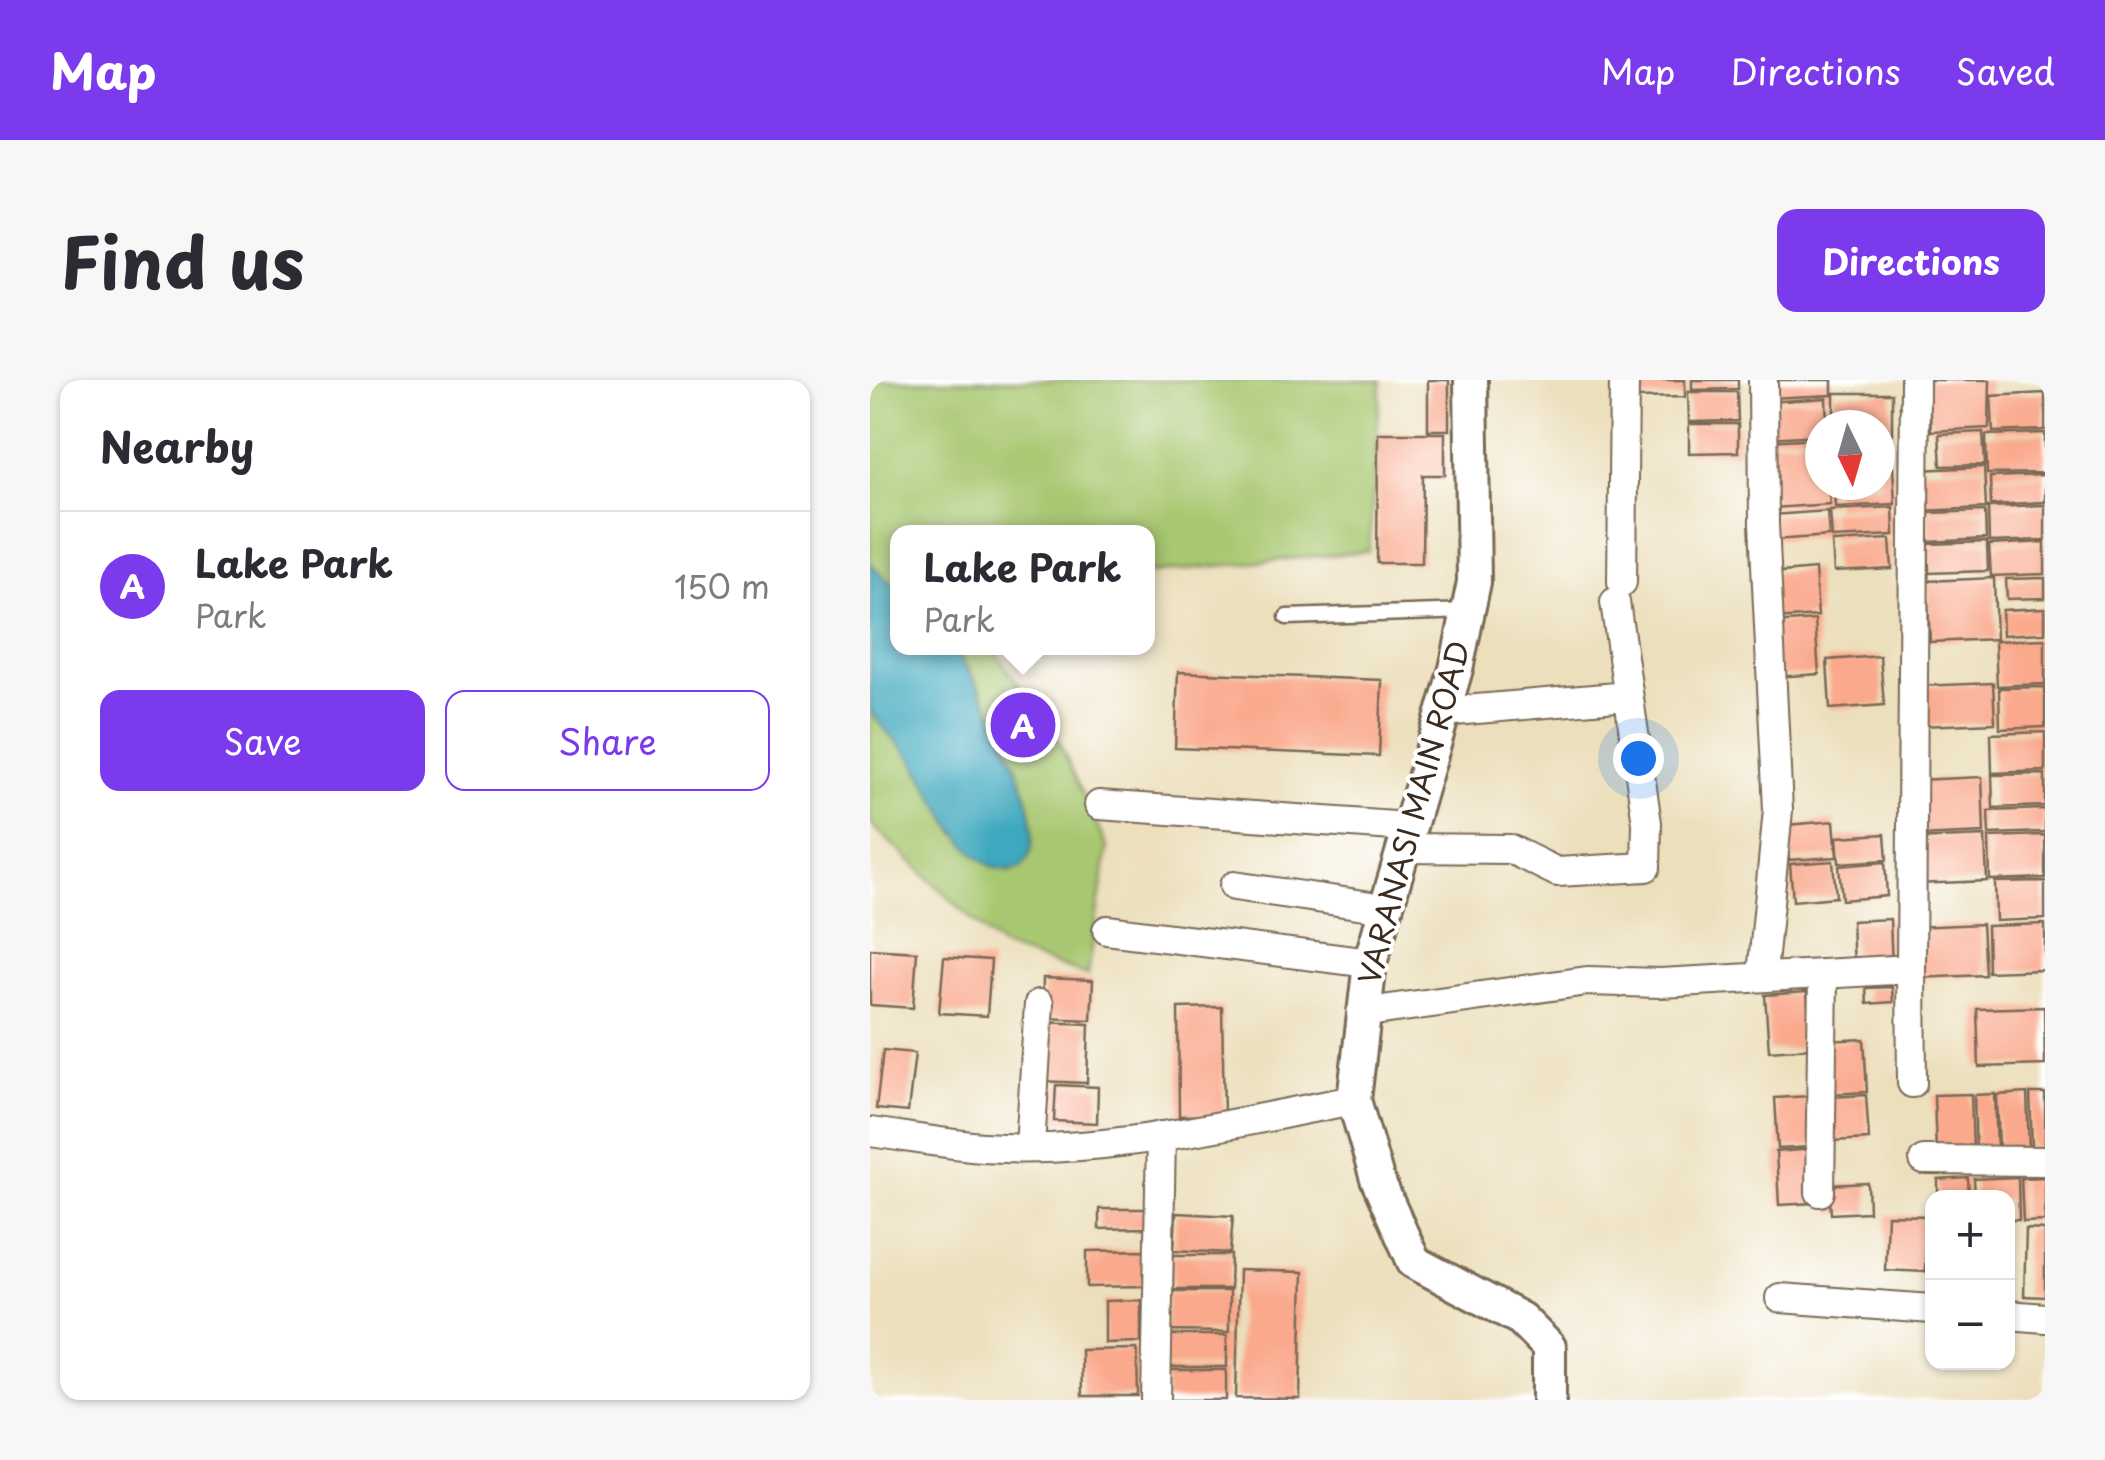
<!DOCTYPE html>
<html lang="en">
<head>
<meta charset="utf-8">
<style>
  body { margin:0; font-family:"Playpen Sans",sans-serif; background:#f7f7f7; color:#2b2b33 }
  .controls { position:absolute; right:30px; bottom:30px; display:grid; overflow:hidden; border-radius:20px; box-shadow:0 2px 8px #0004 }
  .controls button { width:90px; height:90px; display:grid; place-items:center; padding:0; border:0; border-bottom:2px solid #e1e1e2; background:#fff; color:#2b2b33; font:50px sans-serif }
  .compass { position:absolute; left:935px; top:30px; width:90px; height:90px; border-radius:50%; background:#fff; box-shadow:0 2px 8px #0004; rotate:175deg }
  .you { position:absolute; left:768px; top:378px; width:35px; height:35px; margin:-25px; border:8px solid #fff; border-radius:50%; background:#1a73e8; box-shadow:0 0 0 15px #1a73e833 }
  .badge { display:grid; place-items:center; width:65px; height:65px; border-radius:50%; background:#7c3aed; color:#fff; font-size:32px; font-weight:700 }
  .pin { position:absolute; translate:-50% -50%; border:5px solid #fff; box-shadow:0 2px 10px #0006 }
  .popup { position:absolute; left:20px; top:145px; width:265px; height:130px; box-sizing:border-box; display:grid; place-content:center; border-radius:20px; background:#fff; filter:drop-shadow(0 2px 8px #0005); font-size:32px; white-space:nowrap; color:#7c7c81 }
  .popup b { font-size:38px; color:#2b2b33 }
  .popup::after { content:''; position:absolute; left:50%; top:100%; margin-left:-20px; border:20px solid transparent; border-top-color:#fff }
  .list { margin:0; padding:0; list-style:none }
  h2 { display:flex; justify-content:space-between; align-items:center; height:130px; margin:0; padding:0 40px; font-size:42px }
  h2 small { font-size:32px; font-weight:400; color:#7c7c81 }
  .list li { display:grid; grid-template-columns:65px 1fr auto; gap:30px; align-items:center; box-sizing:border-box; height:150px; padding:0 40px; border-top:2px solid #e1e1e2 }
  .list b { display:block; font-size:38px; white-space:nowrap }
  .list p { margin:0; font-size:32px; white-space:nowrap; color:#7c7c81 }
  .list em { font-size:32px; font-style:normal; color:#7c7c81 }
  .actions { display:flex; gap:20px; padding:30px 40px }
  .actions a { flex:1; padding:22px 0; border:2px solid #7c3aed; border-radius:20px; text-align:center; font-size:35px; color:#7c3aed }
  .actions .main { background:#7c3aed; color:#fff }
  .map { position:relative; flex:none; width:1175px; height:1020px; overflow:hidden; border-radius:20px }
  header { display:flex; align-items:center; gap:60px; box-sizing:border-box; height:140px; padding:0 50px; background:#7c3aed; color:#fff }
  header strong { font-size:48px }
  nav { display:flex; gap:55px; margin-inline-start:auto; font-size:35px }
  .intro { display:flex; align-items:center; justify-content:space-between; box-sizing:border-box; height:240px; padding:0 60px }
  h1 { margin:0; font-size:70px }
  .button { padding:25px 45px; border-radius:20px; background:#7c3aed; color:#fff; font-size:35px; font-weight:700 }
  main { display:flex; gap:60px; padding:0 60px }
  aside { flex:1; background:#fff; border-radius:20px; box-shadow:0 2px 8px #0004 }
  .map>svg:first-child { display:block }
</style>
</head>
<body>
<header>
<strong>Map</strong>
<nav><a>Map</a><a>Directions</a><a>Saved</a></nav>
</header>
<div class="intro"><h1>Find us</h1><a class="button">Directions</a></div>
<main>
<aside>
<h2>Nearby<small></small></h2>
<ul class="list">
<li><span class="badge">A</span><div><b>Lake Park</b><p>Park</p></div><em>150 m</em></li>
</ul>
<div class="actions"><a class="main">Save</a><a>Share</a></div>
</aside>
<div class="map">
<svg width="1175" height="1020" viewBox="0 0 1175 1020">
  <rect width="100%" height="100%" fill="#fff"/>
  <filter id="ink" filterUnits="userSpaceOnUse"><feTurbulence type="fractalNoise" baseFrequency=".01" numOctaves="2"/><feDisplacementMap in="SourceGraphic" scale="20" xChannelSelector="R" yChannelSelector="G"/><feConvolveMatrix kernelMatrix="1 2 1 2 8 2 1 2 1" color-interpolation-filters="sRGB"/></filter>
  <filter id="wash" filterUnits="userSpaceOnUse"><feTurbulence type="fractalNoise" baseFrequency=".0048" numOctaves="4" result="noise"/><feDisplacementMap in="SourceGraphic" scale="40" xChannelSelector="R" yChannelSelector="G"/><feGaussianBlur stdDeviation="2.25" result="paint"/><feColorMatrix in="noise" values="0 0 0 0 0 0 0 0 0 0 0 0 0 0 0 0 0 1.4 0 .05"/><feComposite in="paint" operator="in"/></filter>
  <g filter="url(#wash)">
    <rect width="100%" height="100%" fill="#ecdfbc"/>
    <!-- green -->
    <g fill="#a7c76f" stroke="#717846" stroke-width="2.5">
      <path d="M 0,0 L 511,0 L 499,171 L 278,193 L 278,152 L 28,152 L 28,211 L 0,183 Z"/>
      <path d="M 83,268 L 122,268 L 189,361 L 237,468 L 218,595 L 131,567 L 0,443 L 0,328 L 44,382 L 86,454 L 137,491 L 144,490 L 162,468 C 157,395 126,326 83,268 Z"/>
    </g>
    <!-- water -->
    <path fill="#3ea8be" stroke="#3c696e" stroke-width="2.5" d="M 0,183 L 28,211 L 28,268 L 83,268 C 109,303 193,450 151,487 C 102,507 65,412 44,382 C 34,367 6,343 0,329 C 0,315 0,206 0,183 Z"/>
    <g id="blocks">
      <!-- building -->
      <g fill="#faa98c">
        <rect x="558" y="0" width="21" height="50"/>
        <path d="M 767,0 L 815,0 L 815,17 L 768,18 Z"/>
        <path d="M 822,0 L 868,0 L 868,9 L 822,10 Z"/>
        <path d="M 898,0 L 962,0 L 962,15 L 899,18 Z"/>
        <path d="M 1058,0 L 1120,0 L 1119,48 L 1061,51 Z"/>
        <path d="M 818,12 L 867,12 L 868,41 L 819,42 Z"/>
        <path d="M 964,13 L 1022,13 L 1022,54 L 1010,55 L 1010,45 L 964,45 Z"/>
        <path d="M 1175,13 L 1175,50 L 1123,52 L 1121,16 Z"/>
        <path d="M 956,18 L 957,45 L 950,45 L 950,55 L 898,58 L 896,22 Z"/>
        <path d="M 819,44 L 868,44 L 868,72 L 819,73 Z"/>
        <path d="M 1113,52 L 1115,85 L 1071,86 L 1069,54 Z"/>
        <path d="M 508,53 L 575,53 L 575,95 L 553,95 L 552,183 L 507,183 Z"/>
        <path d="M 1175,53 L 1175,93 L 1117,94 L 1116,55 Z"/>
        <path d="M 950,58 L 950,105 L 958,105 L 960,124 L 903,128 L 898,61 Z"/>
        <path d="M 1023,87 L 1025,124 L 965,127 L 964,105 L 1010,105 L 1010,88 Z"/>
        <path d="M 1114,87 L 1116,128 L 1050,131 L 1048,90 Z"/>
        <path d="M 1175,95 L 1175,122 L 1121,125 L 1120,97 Z"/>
        <path d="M 1175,125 L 1175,160 L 1119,162 L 1118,127 Z"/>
        <path d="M 1023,127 L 1024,155 L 962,158 L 960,130 Z"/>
        <path d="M 957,131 L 959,156 L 903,160 L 902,135 Z"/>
        <path d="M 1115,131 L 1116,159 L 1059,162 L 1058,133 Z"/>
        <path d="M 1020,159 L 1022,189 L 964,192 L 962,162 Z"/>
        <path d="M 1117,162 L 1118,191 L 1059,193 L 1058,164 Z"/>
        <path d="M 1175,162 L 1175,194 L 1121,196 L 1119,165 Z"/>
        <path d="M 945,189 L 948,236 L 904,239 L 901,193 Z"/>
        <path d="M 1124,198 L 1126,259 L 1060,262 L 1057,201 Z"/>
        <path d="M 1175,198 L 1175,218 L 1137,219 L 1136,199 Z"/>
        <path d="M 1175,228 L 1175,253 L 1133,255 L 1132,230 Z"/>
        <path d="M 945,240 L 949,294 L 906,297 L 902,243 Z"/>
        <path d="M 1175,259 L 1175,304 L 1127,306 L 1125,261 Z"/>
        <path d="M 1010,276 L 1014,325 L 960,329 L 957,280 Z"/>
        <path d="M 308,292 L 512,300 L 509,376 L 305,368 Z"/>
        <path d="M 1123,303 L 1125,343 L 1051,346 L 1049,306 Z"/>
        <path d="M 1175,307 L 1175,347 L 1130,349 L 1129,308 Z"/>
        <path d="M 1175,352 L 1175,391 L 1122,393 L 1121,354 Z"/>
        <path d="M 1175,394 L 1175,426 L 1123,428 L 1122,395 Z"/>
        <path d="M 1112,397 L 1114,453 L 1048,456 L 1046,400 Z"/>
        <path d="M 1175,429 L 1175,452 L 1119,454 L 1118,431 Z"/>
        <path d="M 964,441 L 967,477 L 919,480 L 916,445 Z"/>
        <path d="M 1015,454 L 1017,480 L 969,483 L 967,457 Z"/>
        <path d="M 1175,455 L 1175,498 L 1120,500 L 1119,457 Z"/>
        <path d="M 1115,456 L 1117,501 L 1046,504 L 1044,459 Z"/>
        <path d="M 963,481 L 966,517 L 923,521 L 920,484 Z"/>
        <path d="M 1015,482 L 1017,516 L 972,520 L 969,486 Z"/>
        <path d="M 1175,501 L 1175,539 L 1126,541 L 1125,502 Z"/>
        <path d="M 1020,539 L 1022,588 L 984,589 L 982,541 Z"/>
        <path d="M 1112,544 L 1115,595 L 1046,598 L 1044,547 Z"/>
        <path d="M 1175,544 L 1175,590 L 1118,592 L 1117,546 Z"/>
        <path d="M 0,569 L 47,572 L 43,628 L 0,625 Z"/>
        <path d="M 74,577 L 121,580 L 117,636 L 69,633 Z"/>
        <path d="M 173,598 L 223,600 L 221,640 L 172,638 Z"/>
        <path d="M 1022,607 L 1023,622 L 997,624 L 996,608 Z"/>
        <path d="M 937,612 L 941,668 L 899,671 L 895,615 Z"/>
        <path d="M 352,627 L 354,735 L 309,736 L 308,628 Z"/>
        <path d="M 1174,627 L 1175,685 L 1109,687 L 1107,629 Z"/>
        <path d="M 171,642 L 219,644 L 217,703 L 169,701 Z"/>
        <path d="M 994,659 L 997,712 L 959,714 L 956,661 Z"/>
        <path d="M 13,670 L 45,673 L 38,732 L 6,729 Z"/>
        <path d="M 186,705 L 228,707 L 227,743 L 184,741 Z"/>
        <path d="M 1157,713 L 1159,769 L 1129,770 L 1127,715 Z"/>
        <path d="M 1160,713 L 1175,713 L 1175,768 L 1162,769 Z"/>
        <path d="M 1101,714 L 1103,771 L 1066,772 L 1064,715 Z"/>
        <path d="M 1125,714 L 1127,771 L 1106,771 L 1104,715 Z"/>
        <path d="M 996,715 L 999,759 L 962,761 L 959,717 Z"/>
        <path d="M 940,716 L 942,767 L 908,769 L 905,718 Z"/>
        <path d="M 943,769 L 945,823 L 909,825 L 906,772 Z"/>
        <path d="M 1148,797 L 1149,840 L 1138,840 L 1138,818 L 1105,818 L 1104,799 Z"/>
        <path d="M 1175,797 L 1175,841 L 1153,842 L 1151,798 Z"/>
        <path d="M 1098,798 L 1099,818 L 1068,818 L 1068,800 Z"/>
        <path d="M 998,803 L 999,832 L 961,834 L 959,805 Z"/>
        <path d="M 229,829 L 276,829 L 276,848 L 229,849 Z"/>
        <path d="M 306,833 L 363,836 L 360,873 L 304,870 Z"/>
        <path d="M 1017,835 L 1057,836 L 1055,892 L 1015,890 Z"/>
        <path d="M 1156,849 L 1175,850 L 1175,917 L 1154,916 Z"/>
        <path d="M 277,870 L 278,906 L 217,907 L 217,871 Z"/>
        <path d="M 303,875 L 361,875 L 360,909 L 303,909 Z"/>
        <path d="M 369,890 L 433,892 L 430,1019 L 366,1018 Z"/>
        <path d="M 297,911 L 359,911 L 359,952 L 296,951 Z"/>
        <path d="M 271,920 L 271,962 L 235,963 L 235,921 Z"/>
        <rect x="296" y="955" width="61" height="32"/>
        <path d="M 267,969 L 268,1016 L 212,1016 L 211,970 Z"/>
        <rect x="296" y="990" width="60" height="30"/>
      </g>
    </g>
  </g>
  <g filter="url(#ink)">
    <use href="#blocks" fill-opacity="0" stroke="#796955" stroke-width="2.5"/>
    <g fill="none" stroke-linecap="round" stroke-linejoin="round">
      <defs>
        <path id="service" d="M 417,237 L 599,231"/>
        <g id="minor">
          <path d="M 752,202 L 754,0"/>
          <path d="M 572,332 L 758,316"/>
          <path d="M 229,425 L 538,447"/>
          <path d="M 532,468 L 640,469 L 687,492 L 776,487 L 777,443 L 745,222"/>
          <path d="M 364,506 L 515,528"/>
          <path d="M 237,550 L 500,583"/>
          <path d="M 1041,589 L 1042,703"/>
          <path d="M 892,595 L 908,430 L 894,144 L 893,0"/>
          <path d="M 491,633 L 717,601 L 791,603 L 1041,589 L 1045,0"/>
          <path d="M 0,752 C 38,757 76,764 113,767 C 234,776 365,742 484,720"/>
          <path d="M 160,767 L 169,624"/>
          <path d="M 1054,780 L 1175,781"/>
          <path d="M 950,812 L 953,595"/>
          <path d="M 910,918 L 1062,929"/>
          <path d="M 1138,935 L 1175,938"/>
          <path d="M 286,1020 L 291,756"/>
        </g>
        <path id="tertiary" d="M 601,0 L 604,202 L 586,289 L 500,583 L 484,720 L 507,799 L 544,882 L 651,939 L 679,967 L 679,1020"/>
      </defs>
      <!-- service casing -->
      <use href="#service" stroke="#796955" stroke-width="19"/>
      <!-- minor casing -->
      <use href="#minor" stroke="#796955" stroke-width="32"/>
      <!-- tertiary casing -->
      <use href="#tertiary" stroke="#796955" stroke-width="38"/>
      <!-- service -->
      <use href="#service" stroke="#fff" stroke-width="14"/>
      <!-- minor -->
      <use href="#minor" stroke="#fff" stroke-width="28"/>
      <!-- tertiary -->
      <use href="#tertiary" stroke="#fff" stroke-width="32"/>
    </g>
  </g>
  <g text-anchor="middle" stroke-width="8" stroke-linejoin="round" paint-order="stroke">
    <!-- street labels -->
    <g font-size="30" fill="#3b2a1e" stroke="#fff">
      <text transform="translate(545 433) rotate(-75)" y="10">VARANASI MAIN ROAD</text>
    </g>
  </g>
</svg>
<div class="controls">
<button>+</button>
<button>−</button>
</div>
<svg class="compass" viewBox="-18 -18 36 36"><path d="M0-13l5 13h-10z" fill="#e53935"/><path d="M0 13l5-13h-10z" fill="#7c7c81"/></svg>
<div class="you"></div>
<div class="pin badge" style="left:153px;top:345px">A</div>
<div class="popup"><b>Lake Park</b>Park</div>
</div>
</main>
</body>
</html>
